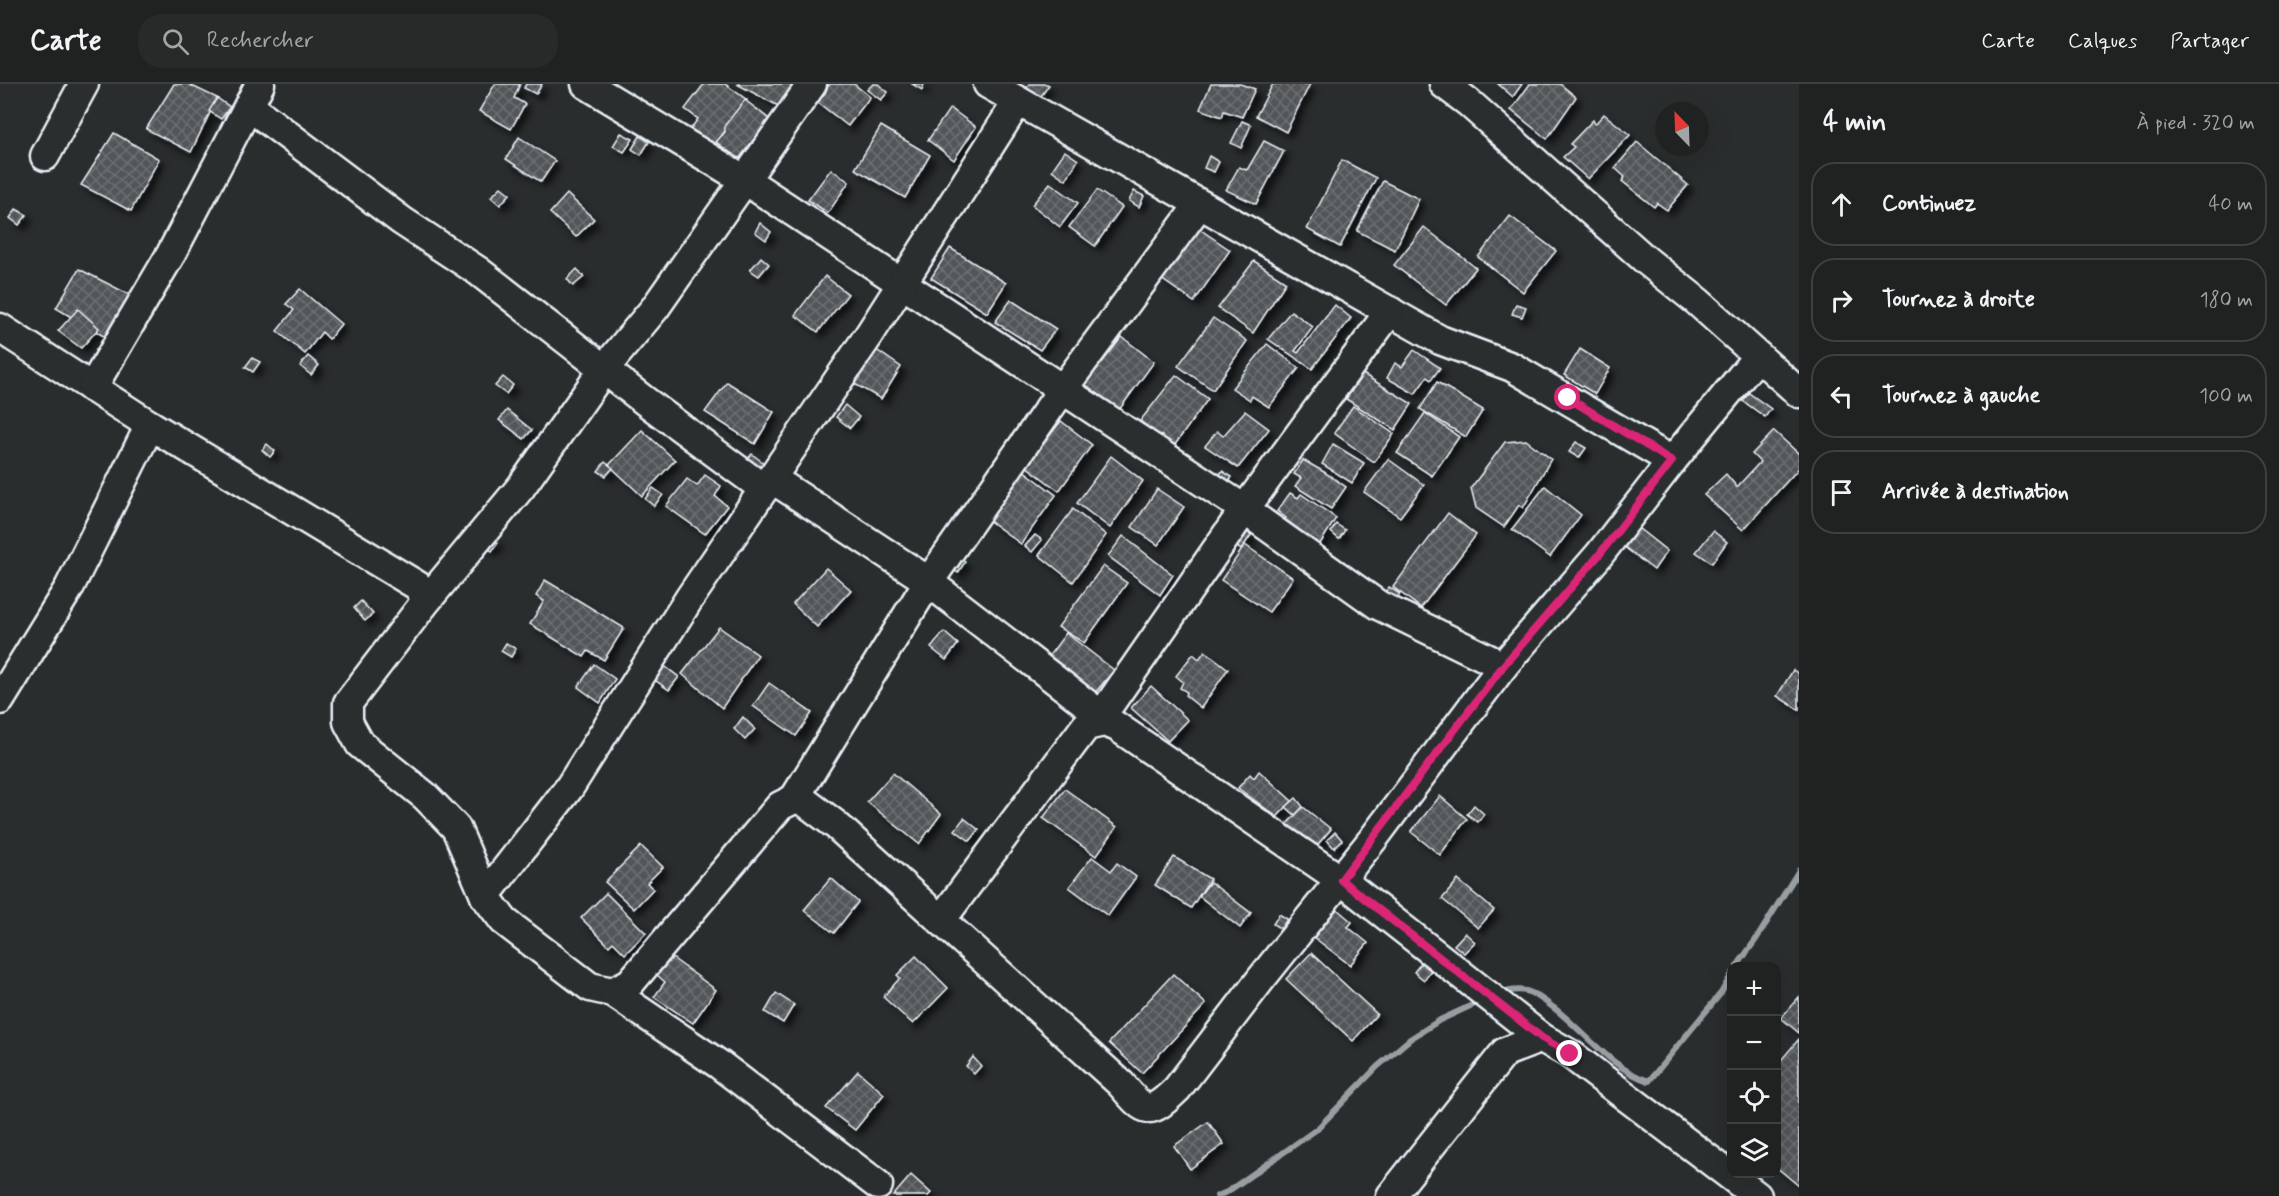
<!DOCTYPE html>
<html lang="fr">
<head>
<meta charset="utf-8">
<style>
  body { margin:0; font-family:Mynerve,sans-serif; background:#282a2a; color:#f1f3f6 }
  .controls { position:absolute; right:18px; bottom:18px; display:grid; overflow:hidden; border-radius:12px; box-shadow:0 6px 24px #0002 }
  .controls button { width:54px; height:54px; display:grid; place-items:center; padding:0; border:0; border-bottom:2px solid #3d3f40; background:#202222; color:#f1f3f6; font:30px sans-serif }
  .compass { position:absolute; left:1655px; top:18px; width:54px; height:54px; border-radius:50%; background:#202222; box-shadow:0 6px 24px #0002; rotate:337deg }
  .stop { position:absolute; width:18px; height:18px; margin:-14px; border:4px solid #db2777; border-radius:50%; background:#fff }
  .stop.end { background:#db2777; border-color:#fff; box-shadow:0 2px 6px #0008 }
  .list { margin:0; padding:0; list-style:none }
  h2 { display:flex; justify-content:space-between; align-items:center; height:78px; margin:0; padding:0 24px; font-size:26px }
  h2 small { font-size:20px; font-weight:400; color:#a2a4a5 }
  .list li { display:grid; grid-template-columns:39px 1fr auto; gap:18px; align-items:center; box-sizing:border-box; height:84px; margin:0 12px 12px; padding:0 12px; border:2px solid #3d3f40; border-radius:24px }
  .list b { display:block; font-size:22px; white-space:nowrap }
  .list em { font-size:20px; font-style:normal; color:#a2a4a5 }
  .icon { flex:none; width:33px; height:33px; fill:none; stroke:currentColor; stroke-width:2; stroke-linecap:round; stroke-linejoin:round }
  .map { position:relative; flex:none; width:1799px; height:1112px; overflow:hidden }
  header { display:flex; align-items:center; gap:36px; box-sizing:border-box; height:84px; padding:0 30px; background:#202222; border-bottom:2px solid #3d3f40 }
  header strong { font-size:28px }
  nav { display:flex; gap:33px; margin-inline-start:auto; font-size:21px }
  .search { width:420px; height:54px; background:#282a2a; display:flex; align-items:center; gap:15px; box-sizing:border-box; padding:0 21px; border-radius:24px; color:#a2a4a5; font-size:22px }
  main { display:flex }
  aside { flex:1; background:#202222 }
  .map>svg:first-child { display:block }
</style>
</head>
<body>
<header>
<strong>Carte</strong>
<div class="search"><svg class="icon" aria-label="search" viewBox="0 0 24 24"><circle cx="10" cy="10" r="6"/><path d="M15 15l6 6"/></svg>Rechercher</div>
<nav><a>Carte</a><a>Calques</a><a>Partager</a></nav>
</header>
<main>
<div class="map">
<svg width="1799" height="1112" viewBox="0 0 1799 1112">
  <defs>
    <pattern id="building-cross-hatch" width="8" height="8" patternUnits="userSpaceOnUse" patternTransform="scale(1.5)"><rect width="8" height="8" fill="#535759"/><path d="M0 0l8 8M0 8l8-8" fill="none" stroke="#6c7072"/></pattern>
    <filter id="shadow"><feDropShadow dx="5.5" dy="5.5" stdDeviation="3" flood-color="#0009"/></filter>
  </defs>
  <rect width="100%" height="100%" fill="#2a2d2e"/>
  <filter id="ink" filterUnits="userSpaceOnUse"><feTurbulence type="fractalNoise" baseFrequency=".0167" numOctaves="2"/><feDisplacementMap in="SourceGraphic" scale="12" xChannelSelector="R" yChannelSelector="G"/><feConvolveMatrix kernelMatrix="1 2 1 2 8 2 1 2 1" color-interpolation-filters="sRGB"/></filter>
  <g filter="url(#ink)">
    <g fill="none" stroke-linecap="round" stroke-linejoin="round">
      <!-- stream -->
      <g stroke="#989fa3" stroke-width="6">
        <path d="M 1737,882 L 1757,854 L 1799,786"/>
        <path d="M 1498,910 C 1507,907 1517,905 1526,907 C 1535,909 1546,918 1554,924 C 1583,946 1614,987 1649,997 L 1721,909 L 1732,890"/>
        <path d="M 1217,1112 L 1227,1108 L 1317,1045 L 1377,983 L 1410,955 L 1440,936 L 1481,917"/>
      </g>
    </g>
    <!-- building -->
    <g fill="url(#building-cross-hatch)" stroke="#e8f1f8" stroke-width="1.5" filter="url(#shadow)">
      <path d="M 174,0 L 188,0 L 217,14 L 191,68 L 146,45 Z"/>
      <path d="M 495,0 L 520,0 L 514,14 L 525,20 L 511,45 L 479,27 Z"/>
      <path d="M 526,0 L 542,0 L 536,10 L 524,4 Z"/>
      <path d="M 704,0 L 725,0 L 747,16 L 712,65 L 688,48 L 698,35 L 685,25 Z"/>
      <path d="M 737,0 L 793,0 L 794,1 L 782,24 Z"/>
      <path d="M 830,0 L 854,0 L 870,13 L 848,42 L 812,14 L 821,2 L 826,5 Z"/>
      <path d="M 873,0 L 878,0 L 888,8 L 881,16 L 867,6 Z"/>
      <path d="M 912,0 L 924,0 L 922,6 Z"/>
      <path d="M 1029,0 L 1047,0 L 1049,1 L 1039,15 L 1026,5 Z"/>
      <path d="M 1211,0 L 1240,0 L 1255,5 L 1242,33 L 1224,27 L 1222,33 L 1200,25 Z"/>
      <path d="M 1273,0 L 1310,0 L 1286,48 L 1256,32 Z"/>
      <path d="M 1498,0 L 1522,0 L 1513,13 Z"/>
      <path d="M 1530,0 L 1560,0 L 1576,13 L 1547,55 L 1511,26 Z"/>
      <path d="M 217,14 L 230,23 L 221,35 L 209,27 Z"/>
      <path d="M 745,16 L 769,35 L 739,75 L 716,58 L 725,48 L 725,41 Z"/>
      <path d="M 950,24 L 976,43 L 954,76 L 928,56 Z"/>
      <path d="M 1604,30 L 1630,51 L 1588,95 L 1563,73 L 1574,63 L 1570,60 L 1593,36 L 1595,40 Z"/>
      <path d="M 1242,37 L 1251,41 L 1241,64 L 1231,59 Z"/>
      <path d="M 881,42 L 930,71 L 905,114 L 855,85 Z"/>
      <path d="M 114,49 L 159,75 L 131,127 L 81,101 Z"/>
      <path d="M 621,49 L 633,55 L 624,68 L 613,62 Z"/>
      <path d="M 640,52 L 649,58 L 641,71 L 632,65 Z"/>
      <path d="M 519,53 L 555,77 L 541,98 L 506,75 Z"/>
      <path d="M 1264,57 L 1284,67 L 1256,120 L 1226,106 L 1239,83 L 1247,86 Z"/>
      <path d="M 1637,58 L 1688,101 L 1667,126 L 1657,119 L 1654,123 L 1622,97 L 1625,93 L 1615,84 Z"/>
      <path d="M 1065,67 L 1078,76 L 1066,96 L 1052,86 Z"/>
      <path d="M 1209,72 L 1219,78 L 1214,88 L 1204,84 Z"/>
      <path d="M 1342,76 L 1376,94 L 1340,163 L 1307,145 Z"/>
      <path d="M 831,85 L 849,98 L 828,129 L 808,116 Z"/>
      <path d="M 1383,97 L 1419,115 L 1395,166 L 1357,147 Z"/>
      <path d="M 1050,99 L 1078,119 L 1060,143 L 1032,121 Z"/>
      <path d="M 501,103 L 510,110 L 500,121 L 491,113 Z"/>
      <path d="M 1097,106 L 1122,123 L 1095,162 L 1069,143 Z"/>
      <path d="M 1134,107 L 1144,112 L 1139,123 L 1129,117 Z"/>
      <path d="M 567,110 L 594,135 L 576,153 L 550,129 Z"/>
      <path d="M 16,125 L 27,131 L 19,141 L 10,134 Z"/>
      <path d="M 1510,132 L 1556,167 L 1523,208 L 1478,173 Z"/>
      <path d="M 760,139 L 771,148 L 766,156 L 755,148 Z"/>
      <path d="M 1424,143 L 1476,184 L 1446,221 L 1394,181 Z"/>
      <path d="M 1198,144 L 1230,166 L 1194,218 L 1160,194 Z"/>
      <path d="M 950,164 L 1006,199 L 987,229 L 931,194 Z"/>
      <path d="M 761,173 L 769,180 L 759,192 L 750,186 Z"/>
      <path d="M 1254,177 L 1286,198 L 1253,249 L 1218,224 Z"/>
      <path d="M 79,185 L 136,214 L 107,254 L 56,224 Z"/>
      <path d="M 577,185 L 584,193 L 573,202 L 567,195 Z"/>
      <path d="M 825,192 L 848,210 L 818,248 L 795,231 Z"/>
      <path d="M 300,205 L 341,240 L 329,255 L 322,248 L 305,270 L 277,247 L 294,226 L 286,220 Z"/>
      <path d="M 1011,216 L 1056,245 L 1040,266 L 995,238 Z"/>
      <path d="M 1516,220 L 1526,223 L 1522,233 L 1512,230 Z"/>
      <path d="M 1335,221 L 1351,234 L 1312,285 L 1268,255 L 1291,227 L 1313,243 L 1295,267 L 1298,269 Z"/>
      <path d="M 78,225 L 99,244 L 81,264 L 58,247 Z"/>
      <path d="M 1213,234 L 1247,257 L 1213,306 L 1178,282 Z"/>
      <path d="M 1122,253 L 1154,278 L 1119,326 L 1085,300 Z"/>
      <path d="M 1267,260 L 1299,284 L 1269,323 L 1252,312 L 1250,316 L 1232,304 Z"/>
      <path d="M 875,265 L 901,283 L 881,315 L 853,299 Z"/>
      <path d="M 1580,265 L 1610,284 L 1595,310 L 1564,291 Z"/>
      <path d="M 1414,266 L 1440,284 L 1431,296 L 1427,293 L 1415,310 L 1387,294 L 1395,279 L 1402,283 Z"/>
      <path d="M 308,272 L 319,281 L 311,291 L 300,282 Z"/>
      <path d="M 252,274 L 260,278 L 253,288 L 245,283 Z"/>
      <path d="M 1363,290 L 1412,320 L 1395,346 L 1346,315 Z"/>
      <path d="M 1176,291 L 1208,315 L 1174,362 L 1140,337 Z"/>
      <path d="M 503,293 L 513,301 L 506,310 L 495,302 Z"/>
      <path d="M 727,298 L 774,328 L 755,360 L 705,328 Z"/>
      <path d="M 1437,298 L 1483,326 L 1466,353 L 1420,325 Z"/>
      <path d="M 1749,309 L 1771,325 L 1765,333 L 1743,317 Z"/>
      <path d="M 845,321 L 859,333 L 850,344 L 836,333 Z"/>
      <path d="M 1353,322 L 1394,350 L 1374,378 L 1334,349 Z"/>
      <path d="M 507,326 L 532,346 L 524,355 L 499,336 Z"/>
      <path d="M 1245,327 L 1269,345 L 1238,384 L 1205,362 L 1217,347 L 1223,352 Z"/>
      <path d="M 1425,329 L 1459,353 L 1432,392 L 1397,369 Z"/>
      <path d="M 1061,337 L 1092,361 L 1059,407 L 1026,382 Z"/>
      <path d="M 642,346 L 675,376 L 642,412 L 609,381 Z"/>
      <path d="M 1774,347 L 1799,370 L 1799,384 L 1743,446 L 1704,411 L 1726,390 L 1737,403 L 1760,378 L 1752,370 Z"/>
      <path d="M 1526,356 L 1551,375 L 1523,424 L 1519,421 L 1504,443 L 1476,424 L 1471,404 L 1505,358 Z"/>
      <path d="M 1576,358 L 1586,364 L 1579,374 L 1569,368 Z"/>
      <path d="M 267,360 L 275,367 L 270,373 L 262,366 Z"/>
      <path d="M 1333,360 L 1364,379 L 1352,399 L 1322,380 Z"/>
      <path d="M 752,370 L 765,380 L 757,389 L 744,379 Z"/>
      <path d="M 1111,372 L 1143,397 L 1110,444 L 1077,419 Z"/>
      <path d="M 1388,375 L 1424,401 L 1400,433 L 1364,408 Z"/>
      <path d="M 1303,376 L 1324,388 L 1346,403 L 1331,425 L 1295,402 L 1301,394 L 1294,390 Z"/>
      <path d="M 605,378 L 613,384 L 606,392 L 598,387 Z"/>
      <path d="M 1023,386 L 1056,411 L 1021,460 L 987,435 Z"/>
      <path d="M 1222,387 L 1232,393 L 1226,403 L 1216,396 Z"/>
      <path d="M 705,391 L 721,402 L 715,412 L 727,422 L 705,450 L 666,422 L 687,395 L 697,402 Z"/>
      <path d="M 1545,402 L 1581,431 L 1550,473 L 1512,445 Z"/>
      <path d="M 653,404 L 663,411 L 654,422 L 645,415 Z"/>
      <path d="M 1157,405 L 1184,423 L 1158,461 L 1132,443 Z"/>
      <path d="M 1290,409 L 1298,414 L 1301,410 L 1336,434 L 1320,460 L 1283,437 L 1286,434 L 1277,427 Z"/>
      <path d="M 1073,425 L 1106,451 L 1073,498 L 1039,471 Z"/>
      <path d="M 1448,429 L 1476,451 L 1421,524 L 1393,503 Z"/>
      <path d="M 1336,440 L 1345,446 L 1339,455 L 1331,448 Z"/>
      <path d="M 1241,442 L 1251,451 L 1241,466 L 1230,457 Z"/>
      <path d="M 1638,444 L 1667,467 L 1654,486 L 1623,462 Z"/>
      <path d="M 1713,447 L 1727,458 L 1712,479 L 1696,468 Z"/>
      <path d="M 1035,451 L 1042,456 L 1032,468 L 1025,462 Z"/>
      <path d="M 1123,452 L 1173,491 L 1160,511 L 1108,472 Z"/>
      <path d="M 490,453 L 498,459 L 492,467 L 483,461 Z"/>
      <path d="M 1245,461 L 1293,494 L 1269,528 L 1221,496 Z"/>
      <path d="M 955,471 L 965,478 L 958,489 L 947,481 Z"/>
      <path d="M 1103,482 L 1127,499 L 1084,559 L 1058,543 Z"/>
      <path d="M 826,484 L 851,506 L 817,543 L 793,520 Z"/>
      <path d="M 545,496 L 624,544 L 604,576 L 588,567 L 584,573 L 530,540 L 544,517 L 536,512 Z"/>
      <path d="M 1389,503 L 1400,510 L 1394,519 L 1383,512 Z"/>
      <path d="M 361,517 L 373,530 L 365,537 L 354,524 Z"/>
      <path d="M 719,543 L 758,571 L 722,624 L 682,590 Z"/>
      <path d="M 944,548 L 958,560 L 946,576 L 931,564 Z"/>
      <path d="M 1066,549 L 1114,586 L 1095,609 L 1048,573 Z"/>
      <path d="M 506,559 L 516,565 L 511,573 L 501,567 Z"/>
      <path d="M 1205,567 L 1228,585 L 1201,624 L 1186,612 L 1187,608 L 1180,604 L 1183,598 L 1176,592 L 1193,570 L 1199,575 Z"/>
      <path d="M 655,575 L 679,593 L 669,606 L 645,589 Z"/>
      <path d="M 594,580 L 615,595 L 600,619 L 578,603 Z"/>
      <path d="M 1793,586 L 1799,590 L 1799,626 L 1777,612 Z"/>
      <path d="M 769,599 L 812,629 L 796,652 L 753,622 Z"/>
      <path d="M 1151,602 L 1188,636 L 1168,657 L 1131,624 Z"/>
      <path d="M 743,633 L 755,645 L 745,656 L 734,645 Z"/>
      <path d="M 1259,687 L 1292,717 L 1277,733 L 1238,704 L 1250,690 L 1254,694 Z"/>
      <path d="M 893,689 L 941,730 L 919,760 L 867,718 Z"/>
      <path d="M 1065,705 L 1117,743 L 1096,772 L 1043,734 Z"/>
      <path d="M 1440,712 L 1467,735 L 1440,771 L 1411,748 Z"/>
      <path d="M 1296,714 L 1303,723 L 1295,731 L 1286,723 Z"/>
      <path d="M 1474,721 L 1484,730 L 1478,738 L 1467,730 Z"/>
      <path d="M 1303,723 L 1331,745 L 1314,765 L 1285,742 Z"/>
      <path d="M 964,734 L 979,746 L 970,757 L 955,746 Z"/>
      <path d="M 1335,748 L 1342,756 L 1334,764 L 1327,756 Z"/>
      <path d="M 641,762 L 663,783 L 647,799 L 653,805 L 634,825 L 605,798 Z"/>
      <path d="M 1092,773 L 1111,787 L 1117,779 L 1136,793 L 1108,832 L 1069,803 Z"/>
      <path d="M 1174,773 L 1210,795 L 1191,824 L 1155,801 Z"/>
      <path d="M 831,794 L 858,818 L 834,849 L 804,826 Z"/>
      <path d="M 1458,796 L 1494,826 L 1478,844 L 1442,815 Z"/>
      <path d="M 1210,798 L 1251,829 L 1240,844 L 1199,812 Z"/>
      <path d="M 606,809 L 646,849 L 625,870 L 613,858 L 609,862 L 581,834 Z"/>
      <path d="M 1337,825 L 1352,838 L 1348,843 L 1368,859 L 1350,881 L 1312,852 Z"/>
      <path d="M 1279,830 L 1287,835 L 1281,845 L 1273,840 Z"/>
      <path d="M 1465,849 L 1475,858 L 1464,869 L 1454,861 Z"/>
      <path d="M 1311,869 L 1377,930 L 1353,957 L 1286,895 Z"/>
      <path d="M 916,872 L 948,904 L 913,940 L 883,913 L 900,894 L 897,891 Z"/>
      <path d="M 671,873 L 716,906 L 693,939 L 654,913 L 665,898 L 657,891 Z"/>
      <path d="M 1422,878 L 1432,885 L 1424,896 L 1414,888 Z"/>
      <path d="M 1173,890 L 1206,920 L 1142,989 L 1109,959 Z"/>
      <path d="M 776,909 L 794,921 L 783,939 L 765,928 Z"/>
      <path d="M 1799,913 L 1799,949 L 1781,934 Z"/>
      <path d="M 1799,955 L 1799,1102 L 1776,1083 L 1776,982 Z"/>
      <path d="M 973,973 L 981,982 L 974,990 L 966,982 Z"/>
      <path d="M 858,987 L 884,1010 L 855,1046 L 826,1024 Z"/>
      <path d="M 1208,1038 L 1224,1060 L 1190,1085 L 1174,1062 Z"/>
      <path d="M 911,1091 L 931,1109 L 928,1112 L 893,1112 Z"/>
    </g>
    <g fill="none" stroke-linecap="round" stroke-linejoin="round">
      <defs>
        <g id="minor">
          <path d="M 586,0 L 745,96 L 1232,417 L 1378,521 L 1503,582"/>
          <path d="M 988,0 L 1440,256 L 1512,283 L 1672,377 L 1758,272 L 1799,309"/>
          <path d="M 1444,0 L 1468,18 L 1647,177 L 1698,218 L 1758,272"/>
          <path d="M 249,22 L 402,137 L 478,187 L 645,317 L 764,405"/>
          <path d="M 45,72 L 84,0"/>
          <path d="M 0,244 L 150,341 L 418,502 L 424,512 L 423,521 L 348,619 L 348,638 L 360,660 L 425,712 L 456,744 L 485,812 L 504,837 L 590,903 L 612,908 L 630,899 L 780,722 L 794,715 L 804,717 L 836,741 L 1121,1000 C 1146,1029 1148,1033 1177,1005 L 1261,895 L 1373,755 L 1503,582 L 1599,471 L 1672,377"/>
          <path d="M 92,304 L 171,170 L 260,0"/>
          <path d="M 771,394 L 922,493 L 1115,642"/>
          <path d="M 423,521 L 521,403 L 604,285 L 655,224 L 812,0"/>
          <path d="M 0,616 L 69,504 L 150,341"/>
          <path d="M 1102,631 L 1244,426 L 1390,227"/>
          <path d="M 794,715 L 925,503 L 1062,306 L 1199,121"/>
          <path d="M 485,812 L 569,704 L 689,515 L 869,251 L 1018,17"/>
          <path d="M 941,836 L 1086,642 L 1104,638 L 1116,642 L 1341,796 L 1542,954"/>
          <path d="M 612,908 L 720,981 L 878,1101"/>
          <path d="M 1391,1112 L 1505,968 L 1542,954 L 1570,970 L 1757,1112"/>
        </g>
      </defs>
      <!-- minor casing -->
      <use href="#minor" stroke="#e8f1f8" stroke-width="33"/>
      <!-- minor -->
      <use href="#minor" stroke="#2a2d2e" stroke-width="28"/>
    </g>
  </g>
  <g fill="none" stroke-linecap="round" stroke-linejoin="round" filter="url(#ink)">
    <!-- route -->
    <path stroke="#db2777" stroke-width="8" d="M 1568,314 L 1672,377 L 1599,471 L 1503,582 L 1341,796 L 1542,954 L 1570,970"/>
  </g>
</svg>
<div class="controls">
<button>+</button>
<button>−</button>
<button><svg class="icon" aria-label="locate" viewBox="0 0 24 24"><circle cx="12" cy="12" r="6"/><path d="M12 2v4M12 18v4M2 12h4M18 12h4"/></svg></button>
<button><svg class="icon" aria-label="layers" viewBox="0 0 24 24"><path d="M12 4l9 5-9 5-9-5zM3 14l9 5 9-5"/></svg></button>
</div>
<svg class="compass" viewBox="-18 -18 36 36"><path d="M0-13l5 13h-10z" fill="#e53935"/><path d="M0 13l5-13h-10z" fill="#a2a4a5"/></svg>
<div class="stop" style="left:1568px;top:314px"></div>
<div class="stop end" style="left:1570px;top:970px"></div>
</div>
<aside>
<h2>4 min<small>À pied · 320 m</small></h2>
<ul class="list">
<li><svg class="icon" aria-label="ahead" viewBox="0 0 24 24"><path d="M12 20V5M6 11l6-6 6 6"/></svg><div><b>Continuez</b></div><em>40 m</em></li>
<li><svg class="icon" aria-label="right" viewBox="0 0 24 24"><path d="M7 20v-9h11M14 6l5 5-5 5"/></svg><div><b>Tournez à droite</b></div><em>180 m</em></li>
<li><svg class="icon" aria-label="left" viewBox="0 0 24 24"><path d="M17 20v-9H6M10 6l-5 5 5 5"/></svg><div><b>Tournez à gauche</b></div><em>100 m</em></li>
<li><svg class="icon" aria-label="arrive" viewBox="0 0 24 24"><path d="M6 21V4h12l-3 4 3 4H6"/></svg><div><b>Arrivée à destination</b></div></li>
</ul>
</aside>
</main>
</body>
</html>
